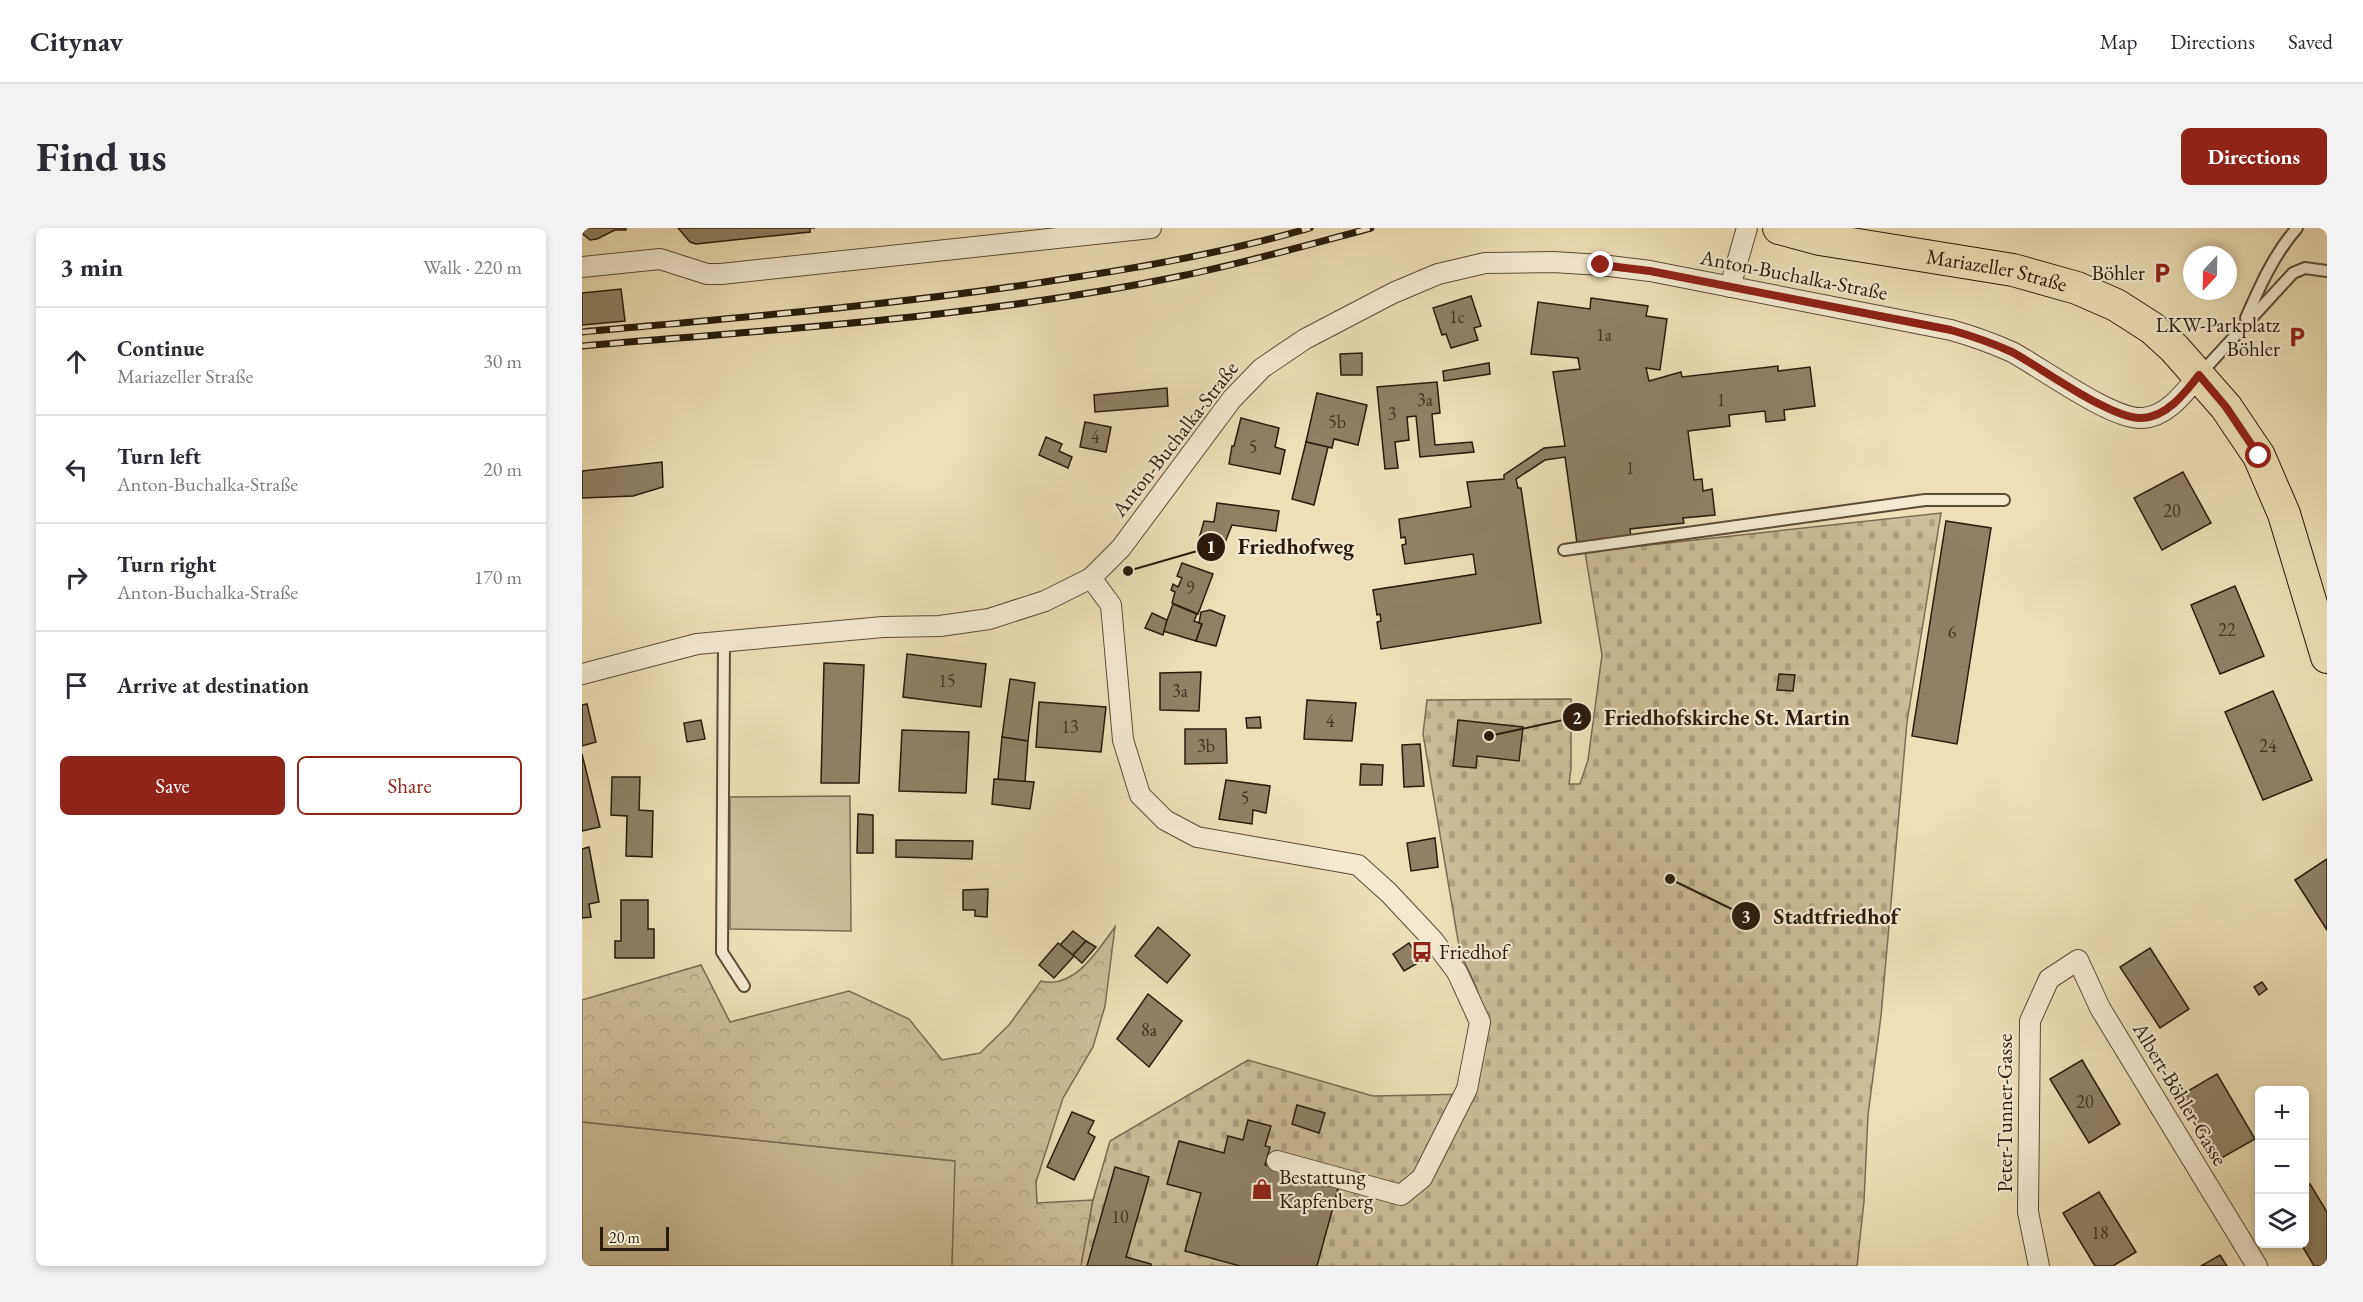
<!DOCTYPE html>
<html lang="en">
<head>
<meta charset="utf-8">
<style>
  body { margin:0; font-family:"EB Garamond",serif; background:#f2f2f3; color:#2b2b33 }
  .controls { position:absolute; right:18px; bottom:18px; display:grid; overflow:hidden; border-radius:9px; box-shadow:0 3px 9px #0003 }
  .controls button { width:54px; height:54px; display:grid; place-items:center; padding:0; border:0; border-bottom:2px solid #e1e1e2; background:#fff; color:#2b2b33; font:30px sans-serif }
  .compass { position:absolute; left:1601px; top:18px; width:54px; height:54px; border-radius:50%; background:#fff; box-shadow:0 3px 9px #0003; rotate:202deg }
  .scale { position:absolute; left:18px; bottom:15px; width:69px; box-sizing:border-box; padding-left:6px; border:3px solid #291b0b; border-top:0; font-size:16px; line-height:21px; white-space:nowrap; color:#291b0b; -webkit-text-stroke:4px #f3ead0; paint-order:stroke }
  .stop { position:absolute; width:18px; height:18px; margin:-14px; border:4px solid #8f2418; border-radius:50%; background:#fff }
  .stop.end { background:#8f2418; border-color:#fff; box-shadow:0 2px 6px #0008 }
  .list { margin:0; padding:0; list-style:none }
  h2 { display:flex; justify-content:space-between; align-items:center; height:78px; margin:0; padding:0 24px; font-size:26px }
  h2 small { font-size:20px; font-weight:400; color:#7c7c81 }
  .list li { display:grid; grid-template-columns:39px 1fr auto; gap:18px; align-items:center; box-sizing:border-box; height:108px; padding:0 24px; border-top:2px solid #e1e1e2 }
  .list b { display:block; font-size:22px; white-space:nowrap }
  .list p { margin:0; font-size:20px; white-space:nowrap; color:#7c7c81 }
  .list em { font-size:20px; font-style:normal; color:#7c7c81 }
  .actions { display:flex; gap:12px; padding:18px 24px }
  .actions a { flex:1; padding:14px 0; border:2px solid #8f2418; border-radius:9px; text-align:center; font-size:21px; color:#8f2418 }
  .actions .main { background:#8f2418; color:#fff }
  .icon { flex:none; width:33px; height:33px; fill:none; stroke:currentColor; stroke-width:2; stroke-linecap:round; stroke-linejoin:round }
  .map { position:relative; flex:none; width:1745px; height:1038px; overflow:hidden; border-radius:9px }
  header { display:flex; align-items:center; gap:36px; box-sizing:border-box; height:84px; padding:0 30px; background:#fff; border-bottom:2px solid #e1e1e2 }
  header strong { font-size:28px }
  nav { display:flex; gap:33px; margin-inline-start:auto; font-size:21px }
  .intro { display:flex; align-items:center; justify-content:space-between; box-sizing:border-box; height:144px; padding:0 36px }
  h1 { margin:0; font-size:42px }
  .button { padding:15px 27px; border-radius:9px; background:#8f2418; color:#fff; font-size:21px; font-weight:700 }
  main { display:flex; gap:36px; padding:0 36px }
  aside { flex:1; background:#fff; border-radius:9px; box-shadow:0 3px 9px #0003 }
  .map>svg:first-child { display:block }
</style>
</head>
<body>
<header>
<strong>Citynav</strong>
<nav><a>Map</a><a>Directions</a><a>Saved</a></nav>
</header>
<div class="intro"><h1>Find us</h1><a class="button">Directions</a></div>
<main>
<aside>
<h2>3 min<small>Walk · 220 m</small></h2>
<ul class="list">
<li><svg class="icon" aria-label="ahead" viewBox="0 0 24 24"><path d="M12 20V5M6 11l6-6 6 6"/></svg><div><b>Continue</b><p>Mariazeller Straße</p></div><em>30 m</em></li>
<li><svg class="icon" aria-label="left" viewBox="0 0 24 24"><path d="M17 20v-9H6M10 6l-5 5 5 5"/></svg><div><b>Turn left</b><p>Anton-Buchalka-Straße</p></div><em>20 m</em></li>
<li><svg class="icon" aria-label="right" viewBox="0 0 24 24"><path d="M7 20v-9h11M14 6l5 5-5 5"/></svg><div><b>Turn right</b><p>Anton-Buchalka-Straße</p></div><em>170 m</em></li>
<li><svg class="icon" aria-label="arrive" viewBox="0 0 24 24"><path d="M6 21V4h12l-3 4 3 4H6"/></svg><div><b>Arrive at destination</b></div></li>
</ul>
<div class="actions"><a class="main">Save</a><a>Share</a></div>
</aside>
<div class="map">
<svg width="1745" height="1038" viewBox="0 0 1745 1038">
  <defs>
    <pattern id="forest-crowns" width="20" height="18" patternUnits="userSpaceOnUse" patternTransform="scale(1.5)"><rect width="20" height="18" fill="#ccbe99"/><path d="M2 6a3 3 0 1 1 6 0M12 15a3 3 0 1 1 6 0" fill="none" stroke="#afa382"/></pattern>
    <pattern id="cemetery-stones" width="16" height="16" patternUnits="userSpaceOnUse" patternTransform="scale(1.5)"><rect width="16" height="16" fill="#ccbe99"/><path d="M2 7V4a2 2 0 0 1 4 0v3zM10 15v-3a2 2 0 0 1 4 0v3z" fill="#afa382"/></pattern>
  </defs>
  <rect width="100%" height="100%" fill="#eddfb6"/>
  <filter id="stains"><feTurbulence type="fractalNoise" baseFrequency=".00333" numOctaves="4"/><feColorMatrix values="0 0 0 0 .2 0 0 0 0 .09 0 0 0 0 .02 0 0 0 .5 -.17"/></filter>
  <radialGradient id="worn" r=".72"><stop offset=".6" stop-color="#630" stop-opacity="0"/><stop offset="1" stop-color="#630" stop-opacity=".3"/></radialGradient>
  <!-- grass -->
  <g fill="#ccbe99" stroke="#7a6c52" stroke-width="1.5">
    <path d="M 268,568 L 269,703 L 148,701 L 148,569 Z"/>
    <path d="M 0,894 L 374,933 L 370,1038 L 0,1038 Z"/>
  </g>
  <!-- forest -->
  <path fill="url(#forest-crowns)" stroke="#7a6c52" stroke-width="1.5" d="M 533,699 L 523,778 L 511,819 L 481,870 L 454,954 L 455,975 L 511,972 L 499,1038 L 370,1038 L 373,933 L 0,894 L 0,772 L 119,737 L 148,794 L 267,763 L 327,791 L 360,832 L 398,825 L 427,797 L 459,753 C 492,762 516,722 533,699 Z"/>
  <!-- cemetery -->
  <path fill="url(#cemetery-stones)" stroke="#7a6c52" stroke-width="1.5" d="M 1359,285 L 1325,494 L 1299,788 L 1286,887 L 1282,973 L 1275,1038 L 499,1038 L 511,972 L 528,913 L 666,832 L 791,868 L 890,866 L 903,795 L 895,761 L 878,724 L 841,506 L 845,472 L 989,471 L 989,540 L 987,556 L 998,556 L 1006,532 L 1020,427 L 1003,324 Z"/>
  <!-- building -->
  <g fill="#8f8164" stroke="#291b0b" stroke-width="1.5">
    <path d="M 0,0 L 44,0 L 44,2 L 33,2 L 15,11 L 8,12 L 1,6 Z"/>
    <path d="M 96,0 L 233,0 L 228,0 L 228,4 L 114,16 L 108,14 Z"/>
    <path d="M 39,61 L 43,93 L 0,97 L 0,65 Z"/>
    <path d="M 889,68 L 899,98 L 892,100 L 896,112 L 869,120 L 864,106 L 860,107 L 851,80 Z"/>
    <path d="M 1009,70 L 1066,78 L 1064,88 L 1085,91 L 1078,142 L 1064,140 L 1067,153 L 1099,144 L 1100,149 L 1196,138 L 1196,143 L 1228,139 L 1233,178 L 1202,182 L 1203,192 L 1184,194 L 1183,183 L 1147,187 L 1148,198 L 1106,203 L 1112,252 L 1120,251 L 1121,263 L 1130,261 L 1133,287 L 1101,290 L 1102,295 L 1048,301 L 1049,309 L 995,315 L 983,229 L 963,232 L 934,251 L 936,260 L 939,260 L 959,395 L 799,421 L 795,394 L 799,393 L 798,386 L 795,387 L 791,362 L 894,346 L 891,326 L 823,336 L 820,317 L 824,316 L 823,309 L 819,310 L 817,291 L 889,279 L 885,254 L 922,251 L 922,247 L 962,220 L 983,218 L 971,144 L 998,141 L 996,130 L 949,126 L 956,74 L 1008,81 Z"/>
    <path d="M 780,125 L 780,147 L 759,147 L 758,126 Z"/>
    <path d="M 907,135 L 908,146 L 862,153 L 861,143 Z"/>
    <path d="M 855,154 L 858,185 L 850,186 L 853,217 L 890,214 L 892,224 L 838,229 L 834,188 L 825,189 L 827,212 L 813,214 L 816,240 L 803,241 L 795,159 Z"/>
    <path d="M 585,160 L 586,178 L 513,184 L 512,167 Z"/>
    <path d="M 735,165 L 785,177 L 776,217 L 752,211 L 750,220 L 724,214 Z"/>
    <path d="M 659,190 L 697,200 L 693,219 L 703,222 L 698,246 L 647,236 L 650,218 L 652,218 Z"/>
    <path d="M 503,194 L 529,199 L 524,224 L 498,219 Z"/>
    <path d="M 464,209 L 480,216 L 477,223 L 490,229 L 486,240 L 457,227 Z"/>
    <path d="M 724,214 L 746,219 L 732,277 L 710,271 Z"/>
    <path d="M 80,234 L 81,259 L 51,268 L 0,270 L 0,243 Z"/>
    <path d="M 1601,244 L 1629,295 L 1580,322 L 1552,270 Z"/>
    <path d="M 635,275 L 697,283 L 694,303 L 650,297 L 640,322 L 615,318 L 622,293 L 632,294 Z"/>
    <path d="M 1364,293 L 1409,300 L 1375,516 L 1330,508 Z"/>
    <path d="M 600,335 L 631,346 L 616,386 L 590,375 L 593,364 L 589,362 L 591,356 L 596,359 L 600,350 L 595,348 Z"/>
    <path d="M 1653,358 L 1682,428 L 1638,446 L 1609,377 Z"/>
    <path d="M 591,376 L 615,386 L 612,393 L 620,396 L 614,413 L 581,403 Z"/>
    <path d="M 628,382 L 643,388 L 634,418 L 614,413 L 620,396 L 617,395 L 619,384 Z"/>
    <path d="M 570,385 L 585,392 L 581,407 L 563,400 Z"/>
    <path d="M 325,426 L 404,436 L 399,479 L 321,469 Z"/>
    <path d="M 242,435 L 282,437 L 277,555 L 239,555 Z"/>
    <path d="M 619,444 L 617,483 L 578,482 L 578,445 Z"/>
    <path d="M 1197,446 L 1213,447 L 1211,463 L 1195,462 Z"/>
    <path d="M 428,451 L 453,455 L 446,513 L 420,509 Z"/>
    <path d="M 1691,463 L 1730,552 L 1681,572 L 1643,484 Z"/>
    <path d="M 725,472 L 774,475 L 770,513 L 722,511 Z"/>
    <path d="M 457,474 L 524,479 L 519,524 L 454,519 Z"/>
    <path d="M 5,476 L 14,514 L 0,518 L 0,477 Z"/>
    <path d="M 678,489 L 679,500 L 665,500 L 664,490 Z"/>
    <path d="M 119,492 L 123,511 L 105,514 L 102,495 Z"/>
    <path d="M 876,492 L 941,499 L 937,533 L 895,528 L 894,540 L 871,538 Z"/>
    <path d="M 603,501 L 644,501 L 645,535 L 603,536 Z"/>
    <path d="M 320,502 L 387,504 L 384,565 L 317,563 Z"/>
    <path d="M 420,509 L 446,513 L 443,554 L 416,551 Z"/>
    <path d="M 838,516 L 842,558 L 822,559 L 820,517 Z"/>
    <path d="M 0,526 L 18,599 L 0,603 Z"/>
    <path d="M 779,536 L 801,537 L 800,557 L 778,557 Z"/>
    <path d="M 30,549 L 58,549 L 57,582 L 71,583 L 70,629 L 44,628 L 45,588 L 29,587 Z"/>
    <path d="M 412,551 L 452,554 L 448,581 L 410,576 Z"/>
    <path d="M 644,552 L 688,558 L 684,585 L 671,582 L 670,596 L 637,591 Z"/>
    <path d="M 276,586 L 291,587 L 291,625 L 275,625 Z"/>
    <path d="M 853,610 L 856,639 L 829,643 L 825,615 Z"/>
    <path d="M 314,612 L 391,613 L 390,631 L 314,629 Z"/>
    <path d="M 7,619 L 17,674 L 7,676 L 9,689 L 0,690 L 0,621 Z"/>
    <path d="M 1745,631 L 1745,702 L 1713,652 Z"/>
    <path d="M 406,661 L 405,689 L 393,688 L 393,682 L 381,682 L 381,662 Z"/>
    <path d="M 39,672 L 66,672 L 66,701 L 72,701 L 72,730 L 33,730 L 33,713 L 39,713 Z"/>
    <path d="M 576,699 L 608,727 L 585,755 L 553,728 Z"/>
    <path d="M 491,703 L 504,713 L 491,727 L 478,717 Z"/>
    <path d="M 504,713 L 514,719 L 500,735 L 491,727 Z"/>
    <path d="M 476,715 L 492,728 L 472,750 L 457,737 Z"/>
    <path d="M 827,715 L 839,733 L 822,743 L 811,726 Z"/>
    <path d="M 1568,720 L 1607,781 L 1578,800 L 1538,739 Z"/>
    <path d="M 1680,754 L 1685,761 L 1677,767 L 1672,759 Z"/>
    <path d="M 566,766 L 600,793 L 567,839 L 535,811 Z"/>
    <path d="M 1500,832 L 1538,896 L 1507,915 L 1468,851 Z"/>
    <path d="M 1635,846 L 1673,911 L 1636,932 L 1599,867 Z"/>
    <path d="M 715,877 L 743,885 L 737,905 L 710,896 Z"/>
    <path d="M 490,884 L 512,893 L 506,905 L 513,909 L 492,952 L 465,939 Z"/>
    <path d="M 666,892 L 689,898 L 683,918 L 688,919 L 683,937 L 757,957 L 735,1038 L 658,1038 L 603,1023 L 619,965 L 585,956 L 597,913 L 642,925 L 646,908 L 661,912 Z"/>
    <path d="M 533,939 L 567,949 L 544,1029 L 569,1036 L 569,1038 L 505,1038 Z"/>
    <path d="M 1728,956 L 1745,984 L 1745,1036 L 1741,1038 L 1732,1038 L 1719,1016 L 1722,1016 L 1722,960 Z"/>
    <path d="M 1517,964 L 1554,1024 L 1531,1038 L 1513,1038 L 1481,985 Z"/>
    <path d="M 1638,1027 L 1645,1038 L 1619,1038 Z"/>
  </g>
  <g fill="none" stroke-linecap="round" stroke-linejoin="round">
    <defs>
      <g id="lane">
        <path d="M 1664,90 C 1678,58 1692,26 1715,0"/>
        <path d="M 1619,145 L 1711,45 L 1723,40 L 1745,43"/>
        <path d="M 982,322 L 1343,272 L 1422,272"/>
        <path d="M 142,412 L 140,724 L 162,758"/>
      </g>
      <g id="street">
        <path d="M 0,39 L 78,31 L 125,46 L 139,46 L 569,0"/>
        <path d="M 1148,59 L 1165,0"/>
        <path d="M 509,350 L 529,377 L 541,512 L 558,567 L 583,592 L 615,609 L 776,637 L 807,665 L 851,712 L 875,744 L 898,794 L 885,861 L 840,950 L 819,967 L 695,933"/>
        <path d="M 0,446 L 115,416 L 301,399 L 358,398 L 407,391 L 463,373 L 509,350 L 539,320 L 650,171 L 680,140 L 723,111 L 811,65 L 856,46 L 903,35 L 971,34 L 1019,37 L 1068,43 L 1369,102 C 1390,108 1410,115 1430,124 C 1460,140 1530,192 1560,190 C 1585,189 1602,165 1617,147"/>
        <path d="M 1457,1038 L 1446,984 L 1448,793 L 1467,751 L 1496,732 L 1518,780 L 1675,1038"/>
      </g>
      <g id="primary">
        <path id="s1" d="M 1197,0 L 1238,11 L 1431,42 L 1495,60 L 1534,77 L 1570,100 L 1592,120 L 1644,179 L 1677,228 L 1702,286 L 1745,429"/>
      </g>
    </defs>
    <!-- lane casing -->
    <use href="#lane" stroke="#5a4c36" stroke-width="14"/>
    <!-- street casing -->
    <use href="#street" stroke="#5a4c36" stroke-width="22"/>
    <!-- primary casing -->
    <use href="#primary" stroke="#291b0b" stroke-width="34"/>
    <!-- lane -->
    <use href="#lane" stroke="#f3ead0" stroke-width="10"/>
    <!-- street -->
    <use href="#street" stroke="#f3ead0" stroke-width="20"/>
    <!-- primary -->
    <use href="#primary" stroke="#eddfb6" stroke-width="32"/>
    <defs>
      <g id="rail">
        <path d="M 0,104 C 163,89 326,76 488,50 C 569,38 649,23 728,0"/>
        <path d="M 0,118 C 200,101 402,89 599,48 C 663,35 726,17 789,0"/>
      </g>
    </defs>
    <!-- rail casing -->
    <use href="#rail" stroke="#291b0b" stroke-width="7"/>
    <!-- rail -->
    <use href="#rail" stroke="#f3ead0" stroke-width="4.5" stroke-dasharray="14" stroke-linecap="butt"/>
  </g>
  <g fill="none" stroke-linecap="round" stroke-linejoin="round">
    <!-- route -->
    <path stroke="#8f2418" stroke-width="8" d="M 1019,37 L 1068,43 L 1369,102 C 1390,108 1410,115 1430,124 C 1460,140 1530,192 1560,190 C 1585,189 1603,165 1617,147 L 1644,179 L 1677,228"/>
  </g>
  <!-- icons -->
  <defs>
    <symbol id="parking-bare" viewBox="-9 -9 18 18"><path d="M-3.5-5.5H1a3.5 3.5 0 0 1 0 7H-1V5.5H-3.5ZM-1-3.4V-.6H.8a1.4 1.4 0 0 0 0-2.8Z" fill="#8f2418" stroke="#f3ead0" stroke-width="2.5" paint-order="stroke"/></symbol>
    <symbol id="bus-bare" viewBox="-9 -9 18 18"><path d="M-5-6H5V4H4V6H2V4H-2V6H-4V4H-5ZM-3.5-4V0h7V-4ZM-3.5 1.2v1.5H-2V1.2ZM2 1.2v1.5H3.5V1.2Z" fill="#8f2418" stroke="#f3ead0" stroke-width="2.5" paint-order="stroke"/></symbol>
    <symbol id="shop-bare" viewBox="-9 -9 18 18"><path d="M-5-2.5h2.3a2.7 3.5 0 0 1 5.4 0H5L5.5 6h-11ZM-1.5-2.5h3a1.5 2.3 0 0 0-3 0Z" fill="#8f2418" stroke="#f3ead0" stroke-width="2.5" paint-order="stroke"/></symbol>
  </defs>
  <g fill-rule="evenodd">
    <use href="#parking-bare" x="1565" y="30" width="30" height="30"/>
    <use href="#parking-bare" x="1700" y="94" width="30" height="30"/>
    <use href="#bus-bare" x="825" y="709" width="30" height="30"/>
    <use href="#shop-bare" x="665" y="946" width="30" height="30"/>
  </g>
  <g text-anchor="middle" stroke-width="4.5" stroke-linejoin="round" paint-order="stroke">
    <!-- number labels -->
    <g font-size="18" fill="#423421">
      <text x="875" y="95">1c</text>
      <text x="1022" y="113">1a</text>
      <text x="843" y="178">3a</text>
      <text x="1139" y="178">1</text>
      <text x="810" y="192">3</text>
      <text x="755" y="200">5b</text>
      <text x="513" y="215">4</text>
      <text x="671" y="225">5</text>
      <text x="1048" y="246">1</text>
      <text x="1590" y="289">20</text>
      <text x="608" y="366">9</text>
      <text x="1645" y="408">22</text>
      <text x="1370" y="410">6</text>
      <text x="365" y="459">15</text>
      <text x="598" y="469">3a</text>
      <text x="748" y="499">4</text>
      <text x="488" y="505">13</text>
      <text x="624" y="524">3b</text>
      <text x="1686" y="524">24</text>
      <text x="663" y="576">5</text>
      <text x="567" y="808">8a</text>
      <text x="1503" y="880">20</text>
      <text x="538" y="995">10</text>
      <text x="1518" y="1011">18</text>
    </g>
    <!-- street labels -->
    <g font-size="21" fill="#291b0b" stroke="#f3ead0">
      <text dy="7" stroke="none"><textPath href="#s1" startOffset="222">Mariazeller Straße</textPath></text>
      <text transform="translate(1212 47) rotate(11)" y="7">Anton-Buchalka-Straße</text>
      <text transform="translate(593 211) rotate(-52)" y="7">Anton-Buchalka-Straße</text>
      <text transform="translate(1598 866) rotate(59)" y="7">Albert-Böhler-Gasse</text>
      <text transform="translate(1423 885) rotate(-90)" y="7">Peter-Tunner-Gasse</text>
    </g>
    <!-- poi labels -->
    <g font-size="21" fill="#291b0b" stroke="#f3ead0" text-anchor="end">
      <text x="1563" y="52">Böhler</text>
      <text x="1698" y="104">LKW-Parkplatz<tspan x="1698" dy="24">Böhler</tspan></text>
      <text x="857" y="731" text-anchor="start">Friedhof</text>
      <text x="697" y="956" text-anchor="start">Bestattung<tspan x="697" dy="24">Kapfenberg</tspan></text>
    </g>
  </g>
  <!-- callouts -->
  <path fill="none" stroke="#291b0b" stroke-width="2" d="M546 343L629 319M907 508L995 489M1088 651L1164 688"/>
  <g fill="#291b0b" stroke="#f3ead0" stroke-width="2">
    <circle cx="546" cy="343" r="6"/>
    <circle cx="907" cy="508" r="6"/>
    <circle cx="1088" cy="651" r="6"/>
    <circle cx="629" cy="319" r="15"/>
    <circle cx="995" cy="489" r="15"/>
    <circle cx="1164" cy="688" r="15"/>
  </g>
  <g font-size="18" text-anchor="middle" font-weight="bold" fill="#fff">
    <text x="629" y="325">1</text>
    <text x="995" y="496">2</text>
    <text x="1164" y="695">3</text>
  </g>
  <g font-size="22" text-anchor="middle" font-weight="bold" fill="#291b0b" stroke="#f3ead0" stroke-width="4.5" stroke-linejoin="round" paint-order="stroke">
    <text x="714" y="326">Friedhofweg</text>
    <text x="1145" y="497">Friedhofskirche St. Martin</text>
    <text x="1254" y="696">Stadtfriedhof</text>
  </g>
  <rect width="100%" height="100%" filter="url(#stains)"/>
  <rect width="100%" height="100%" fill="url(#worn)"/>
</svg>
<div class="controls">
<button>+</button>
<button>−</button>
<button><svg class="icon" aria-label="layers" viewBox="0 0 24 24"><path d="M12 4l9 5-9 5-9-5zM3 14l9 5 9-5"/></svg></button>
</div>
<svg class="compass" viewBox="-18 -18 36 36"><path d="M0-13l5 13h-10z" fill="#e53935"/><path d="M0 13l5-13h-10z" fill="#7c7c81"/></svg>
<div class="scale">20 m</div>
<div class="stop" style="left:1677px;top:228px"></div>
<div class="stop end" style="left:1019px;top:37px"></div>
</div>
</main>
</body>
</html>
